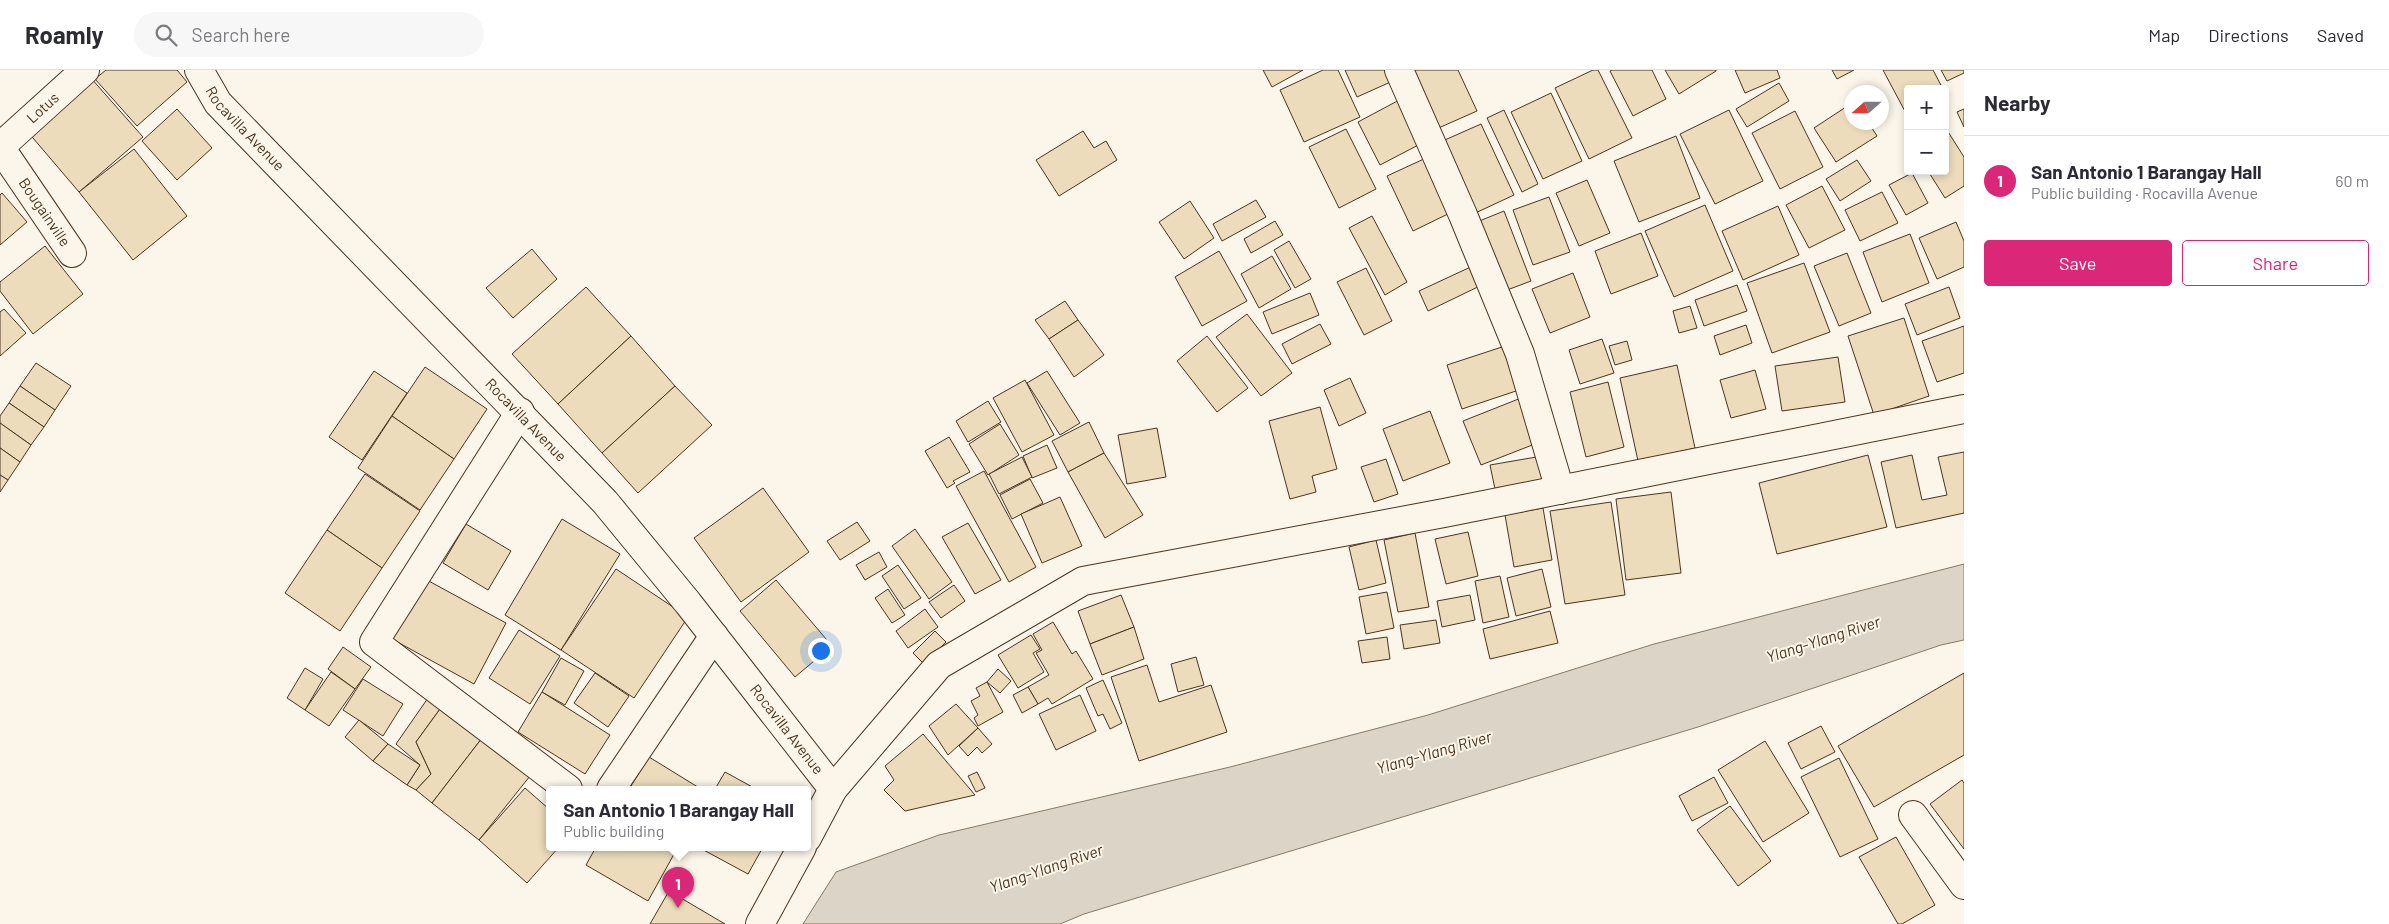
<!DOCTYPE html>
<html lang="en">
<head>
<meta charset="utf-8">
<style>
  body { margin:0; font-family:Barlow,sans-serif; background:#f7f7f7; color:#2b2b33 }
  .controls { position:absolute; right:15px; top:15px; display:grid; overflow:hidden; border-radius:5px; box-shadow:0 2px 8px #0003 }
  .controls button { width:45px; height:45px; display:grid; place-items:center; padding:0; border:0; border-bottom:1px solid #e1e1e2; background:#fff; color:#2b2b33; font:25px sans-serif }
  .compass { position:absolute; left:1844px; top:15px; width:45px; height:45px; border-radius:50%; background:#fff; box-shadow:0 2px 8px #0003; rotate:249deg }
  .you { position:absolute; left:820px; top:580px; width:18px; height:18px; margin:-12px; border:4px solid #fff; border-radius:50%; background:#1a73e8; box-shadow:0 0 0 8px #1a73e833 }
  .badge { display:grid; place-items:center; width:32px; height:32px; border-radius:50%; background:#db2777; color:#fff; font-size:16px; font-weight:700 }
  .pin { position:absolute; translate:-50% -41px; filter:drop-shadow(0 1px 2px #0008) }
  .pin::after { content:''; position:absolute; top:26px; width:18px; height:15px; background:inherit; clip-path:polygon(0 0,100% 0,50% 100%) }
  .popup { position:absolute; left:546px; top:716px; width:265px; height:65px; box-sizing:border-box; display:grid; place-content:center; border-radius:5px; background:#fff; filter:drop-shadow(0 1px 4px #0005); font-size:16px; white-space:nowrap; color:#7c7c81 }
  .popup b { font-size:19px; color:#2b2b33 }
  .popup::after { content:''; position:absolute; left:50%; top:100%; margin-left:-10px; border:10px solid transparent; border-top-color:#fff }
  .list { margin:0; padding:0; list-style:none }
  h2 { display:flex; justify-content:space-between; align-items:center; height:65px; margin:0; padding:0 20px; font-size:21px }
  h2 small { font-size:16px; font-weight:400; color:#7c7c81 }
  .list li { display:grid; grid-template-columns:32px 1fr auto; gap:15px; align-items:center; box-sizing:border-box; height:90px; padding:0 20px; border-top:1px solid #e1e1e2 }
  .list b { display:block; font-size:19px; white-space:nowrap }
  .list p { margin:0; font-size:16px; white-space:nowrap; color:#7c7c81 }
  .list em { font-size:16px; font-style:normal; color:#7c7c81 }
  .actions { display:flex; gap:10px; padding:15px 20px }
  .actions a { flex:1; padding:11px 0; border:1px solid #db2777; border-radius:5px; text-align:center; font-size:18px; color:#db2777 }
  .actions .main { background:#db2777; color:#fff }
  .icon { flex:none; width:28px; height:28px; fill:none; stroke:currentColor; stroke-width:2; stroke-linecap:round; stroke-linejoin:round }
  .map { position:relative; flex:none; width:1964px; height:854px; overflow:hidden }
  header { display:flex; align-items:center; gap:30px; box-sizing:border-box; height:70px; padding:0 25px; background:#fff; border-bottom:1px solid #e1e1e2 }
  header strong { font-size:24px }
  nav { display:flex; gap:28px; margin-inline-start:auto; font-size:18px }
  .search { width:350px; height:45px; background:#f7f7f7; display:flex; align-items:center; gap:12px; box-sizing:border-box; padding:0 18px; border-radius:28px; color:#7c7c81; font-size:19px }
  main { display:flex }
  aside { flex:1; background:#fff }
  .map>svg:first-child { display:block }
</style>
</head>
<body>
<header>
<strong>Roamly</strong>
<div class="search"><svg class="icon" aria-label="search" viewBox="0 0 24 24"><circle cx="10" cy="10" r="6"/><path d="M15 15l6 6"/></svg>Search here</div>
<nav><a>Map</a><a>Directions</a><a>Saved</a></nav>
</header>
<main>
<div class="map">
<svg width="1964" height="854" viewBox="0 0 1964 854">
  <rect width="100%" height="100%" fill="#fbf6e9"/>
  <!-- water -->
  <path fill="#dcd4c6" stroke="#887966" d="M 1964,494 L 1964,570 L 1941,575 L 1698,657 L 1084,844 L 1060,854 L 803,854 L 836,802 L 939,765 L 1230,697 L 1428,645 L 1654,574 Z"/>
  <!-- building -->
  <g fill="#ecdcbc" stroke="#4a3520">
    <path d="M 106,0 L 177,0 L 187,12 L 137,56 L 95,9 Z"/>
    <path d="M 1263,0 L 1303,0 L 1272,17 Z"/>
    <path d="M 1323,0 L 1338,0 L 1360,47 L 1304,72 L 1280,20 Z"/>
    <path d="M 1345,0 L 1390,0 L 1395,10 L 1357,27 Z"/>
    <path d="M 1406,0 L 1458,0 L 1477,41 L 1434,60 Z"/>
    <path d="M 1593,0 L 1598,0 L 1632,68 L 1589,89 L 1555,18 Z"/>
    <path d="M 1612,0 L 1652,0 L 1666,29 L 1633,46 L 1610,1 Z"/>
    <path d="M 1665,0 L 1716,0 L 1716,1 L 1679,24 Z"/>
    <path d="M 1735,0 L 1777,0 L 1780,8 L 1745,23 Z"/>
    <path d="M 1832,0 L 1854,0 L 1837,9 Z"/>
    <path d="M 1883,0 L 1933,0 L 1943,19 L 1908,19 L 1908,47 Z"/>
    <path d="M 1941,0 L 1964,0 L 1964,3 L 1947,11 Z"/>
    <path d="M 90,7 L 143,67 L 79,122 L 27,61 Z"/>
    <path d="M 1779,13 L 1789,31 L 1747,57 L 1736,39 Z"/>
    <path d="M 1551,23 L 1582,91 L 1543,109 L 1511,42 Z"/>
    <path d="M 1403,28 L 1426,71 L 1380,95 L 1358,52 Z"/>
    <path d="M 1852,33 L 1852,52 L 1868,52 L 1877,66 L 1836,92 L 1814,58 Z"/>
    <path d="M 177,39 L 212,78 L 177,110 L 142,71 Z"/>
    <path d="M 1964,39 L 1964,57 L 1957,42 Z"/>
    <path d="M 1504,40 L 1538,114 L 1522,122 L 1487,48 Z"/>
    <path d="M 1729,40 L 1763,111 L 1715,134 L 1680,64 Z"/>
    <path d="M 1795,41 L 1823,97 L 1780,119 L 1752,63 Z"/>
    <path d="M 1481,54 L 1514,125 L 1471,145 L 1438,73 Z"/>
    <path d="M 1945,57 L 1964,87 L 1964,116 L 1945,128 L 1928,101 L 1945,101 Z"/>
    <path d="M 1346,59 L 1376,119 L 1339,138 L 1309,77 Z"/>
    <path d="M 1083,61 L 1094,78 L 1106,71 L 1117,90 L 1059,126 L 1036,90 Z"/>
    <path d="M 1676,66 L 1700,128 L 1639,152 L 1614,91 Z"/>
    <path d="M 134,79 L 187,146 L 133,190 L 79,122 Z"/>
    <path d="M 1426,88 L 1452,142 L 1413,161 L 1387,106 Z"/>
    <path d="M 1857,90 L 1871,111 L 1840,131 L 1826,109 Z"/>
    <path d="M 1912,103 L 1928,133 L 1906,145 L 1889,115 Z"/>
    <path d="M 1587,110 L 1610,163 L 1579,176 L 1556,123 Z"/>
    <path d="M 1822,116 L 1845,160 L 1809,178 L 1786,135 Z"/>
    <path d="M 1882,122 L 1898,153 L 1860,171 L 1845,140 Z"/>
    <path d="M 2,123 L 27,152 L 0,175 L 0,125 Z"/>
    <path d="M 1549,127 L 1570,182 L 1533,195 L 1513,140 Z"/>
    <path d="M 1256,130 L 1266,147 L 1222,171 L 1213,154 Z"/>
    <path d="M 1190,131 L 1214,168 L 1184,189 L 1159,152 Z"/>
    <path d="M 1705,135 L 1733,201 L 1674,227 L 1645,161 Z"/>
    <path d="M 1778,136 L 1799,185 L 1743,210 L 1722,161 Z"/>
    <path d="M 1504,141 L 1531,211 L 1499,223 L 1472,154 Z"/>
    <path d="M 1372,146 L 1407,212 L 1385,225 L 1349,158 Z"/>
    <path d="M 1275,151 L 1283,165 L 1251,183 L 1244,169 Z"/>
    <path d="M 1956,152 L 1964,171 L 1964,197 L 1937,209 L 1919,168 Z"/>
    <path d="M 1641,163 L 1658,206 L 1611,224 L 1595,181 Z"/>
    <path d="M 1910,164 L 1929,213 L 1882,232 L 1863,182 Z"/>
    <path d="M 1289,171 L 1311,209 L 1295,218 L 1274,180 Z"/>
    <path d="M 45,176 L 83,224 L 33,264 L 0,221 L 0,212 Z"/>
    <path d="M 532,179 L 557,209 L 513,248 L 486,218 Z"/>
    <path d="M 1219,181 L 1247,231 L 1202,256 L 1175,207 Z"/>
    <path d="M 1847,183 L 1871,243 L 1839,256 L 1814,196 Z"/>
    <path d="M 1272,186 L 1291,219 L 1259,238 L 1241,204 Z"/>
    <path d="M 1804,193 L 1830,262 L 1772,283 L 1747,213 Z"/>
    <path d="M 1477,194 L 1486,213 L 1428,241 L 1419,221 Z"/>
    <path d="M 1366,198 L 1392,251 L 1364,265 L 1337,212 Z"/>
    <path d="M 1573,203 L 1590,247 L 1550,263 L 1532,219 Z"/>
    <path d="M 1737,215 L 1747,241 L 1704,256 L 1695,230 Z"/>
    <path d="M 586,217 L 631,266 L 558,334 L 512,284 Z"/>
    <path d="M 1949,217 L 1960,248 L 1917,265 L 1905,234 Z"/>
    <path d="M 1310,223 L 1319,245 L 1272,264 L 1263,242 Z"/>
    <path d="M 1065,231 L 1078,250 L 1049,269 L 1035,250 Z"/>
    <path d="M 1690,236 L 1697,258 L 1679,263 L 1673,241 Z"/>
    <path d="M 4,239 L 26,263 L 0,286 L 0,242 Z"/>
    <path d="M 1247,244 L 1292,303 L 1261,326 L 1216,267 Z"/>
    <path d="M 1904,248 L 1929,326 L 1874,345 L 1848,266 Z"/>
    <path d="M 1078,250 L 1104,285 L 1074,307 L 1049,269 Z"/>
    <path d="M 1320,254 L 1331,274 L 1292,294 L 1282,274 Z"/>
    <path d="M 1746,255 L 1752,273 L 1720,285 L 1714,266 Z"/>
    <path d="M 1964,256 L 1964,303 L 1937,312 L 1922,271 Z"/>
    <path d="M 631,266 L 675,316 L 602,383 L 558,334 Z"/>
    <path d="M 1207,266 L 1248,318 L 1217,342 L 1177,291 Z"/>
    <path d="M 1602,269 L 1614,303 L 1580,314 L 1569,280 Z"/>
    <path d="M 1627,271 L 1632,290 L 1615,295 L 1609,276 Z"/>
    <path d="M 1505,276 L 1519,320 L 1462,339 L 1447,295 Z"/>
    <path d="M 1838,287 L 1845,332 L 1782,341 L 1775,296 Z"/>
    <path d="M 36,293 L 71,316 L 55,340 L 20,316 Z"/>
    <path d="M 1677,295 L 1695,378 L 1638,391 L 1620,308 Z"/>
    <path d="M 425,297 L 487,339 L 454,389 L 392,346 Z"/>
    <path d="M 1755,300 L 1766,339 L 1731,348 L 1720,310 Z"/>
    <path d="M 374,301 L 407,323 L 362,390 L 329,367 Z"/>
    <path d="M 1047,301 L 1080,353 L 1060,365 L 1027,313 Z"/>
    <path d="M 1350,308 L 1366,343 L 1339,356 L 1324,320 Z"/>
    <path d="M 1025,310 L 1054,365 L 1022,382 L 993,328 Z"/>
    <path d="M 1608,312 L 1624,377 L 1586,387 L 1570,322 Z"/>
    <path d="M 20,316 L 55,340 L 44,357 L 9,333 Z"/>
    <path d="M 675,316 L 712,355 L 638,423 L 602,383 Z"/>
    <path d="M 1521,328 L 1540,372 L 1481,395 L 1463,351 Z"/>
    <path d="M 988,331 L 1001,352 L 968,372 L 956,351 Z"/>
    <path d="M 9,333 L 44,357 L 31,375 L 0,353 L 0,346 Z"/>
    <path d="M 1320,337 L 1337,399 L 1312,406 L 1316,422 L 1290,429 L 1269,351 Z"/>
    <path d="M 1430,341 L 1450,393 L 1403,411 L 1383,359 Z"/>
    <path d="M 392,346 L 454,389 L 420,440 L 358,398 Z"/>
    <path d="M 1089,352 L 1104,383 L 1068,402 L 1052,371 Z"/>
    <path d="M 0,353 L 31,375 L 20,392 L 0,378 Z"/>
    <path d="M 1000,354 L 1019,385 L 988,405 L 969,374 Z"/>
    <path d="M 1157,358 L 1166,407 L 1127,414 L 1118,365 Z"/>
    <path d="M 949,367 L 970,402 L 953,411 L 955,413 L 947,418 L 925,381 Z"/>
    <path d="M 1047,375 L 1057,398 L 1032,408 L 1023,386 Z"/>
    <path d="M 0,378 L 20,392 L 8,410 L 0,405 Z"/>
    <path d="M 1964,382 L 1964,443 L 1896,458 L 1881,392 L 1912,385 L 1922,430 L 1947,425 L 1938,387 Z"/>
    <path d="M 1104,383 L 1143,445 L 1105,468 L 1068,402 Z"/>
    <path d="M 1548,385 L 1552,408 L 1495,419 L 1490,395 Z"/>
    <path d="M 1868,385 L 1887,457 L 1777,484 L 1759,413 Z"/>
    <path d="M 1022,387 L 1032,407 L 999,424 L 989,404 Z"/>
    <path d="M 1386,389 L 1398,424 L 1374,432 L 1361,397 Z"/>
    <path d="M 984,401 L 1036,497 L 1009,512 L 956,416 Z"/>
    <path d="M 365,404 L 420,441 L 382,498 L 327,460 Z"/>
    <path d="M 0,405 L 8,410 L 0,422 Z"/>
    <path d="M 1030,409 L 1043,433 L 1012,449 L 1000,425 Z"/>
    <path d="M 763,418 L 809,482 L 741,532 L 694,468 Z"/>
    <path d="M 1671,422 L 1681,503 L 1626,510 L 1616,429 Z"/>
    <path d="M 1060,427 L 1082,476 L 1042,493 L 1021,444 Z"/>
    <path d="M 1611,432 L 1625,525 L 1565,534 L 1550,441 Z"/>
    <path d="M 1543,438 L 1552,490 L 1514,497 L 1505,445 Z"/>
    <path d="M 562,449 L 620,484 L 561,580 L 505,545 Z"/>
    <path d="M 857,452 L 870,471 L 840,490 L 827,471 Z"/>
    <path d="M 968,453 L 1001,510 L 975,524 L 942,467 Z"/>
    <path d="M 466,454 L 511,481 L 488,520 L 443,493 Z"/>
    <path d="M 915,459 L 952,512 L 929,529 L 892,476 Z"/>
    <path d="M 327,460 L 382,498 L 340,561 L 285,523 Z"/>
    <path d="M 1468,462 L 1478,506 L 1446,514 L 1435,469 Z"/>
    <path d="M 1415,463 L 1429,537 L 1398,542 L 1384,470 Z"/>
    <path d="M 1376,470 L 1386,513 L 1359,520 L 1349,477 Z"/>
    <path d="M 879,482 L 887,497 L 865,510 L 856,495 Z"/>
    <path d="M 898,495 L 921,528 L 904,539 L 882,506 Z"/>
    <path d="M 616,499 L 688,547 L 634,628 L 561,580 Z"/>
    <path d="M 1542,499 L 1551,537 L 1516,546 L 1507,508 Z"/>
    <path d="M 1500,506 L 1509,547 L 1483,553 L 1475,511 Z"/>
    <path d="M 425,509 L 506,553 L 474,614 L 392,569 Z"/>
    <path d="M 776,510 L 832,576 L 795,607 L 740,541 Z"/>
    <path d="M 954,515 L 965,531 L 941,548 L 929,532 Z"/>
    <path d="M 888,519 L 905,545 L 892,553 L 875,528 Z"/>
    <path d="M 1387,522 L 1394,558 L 1366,564 L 1359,527 Z"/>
    <path d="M 1121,525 L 1134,557 L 1090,574 L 1078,541 Z"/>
    <path d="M 1470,525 L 1475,550 L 1442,557 L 1437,531 Z"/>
    <path d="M 925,539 L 938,557 L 908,578 L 896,561 Z"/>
    <path d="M 1550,541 L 1558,573 L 1490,589 L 1483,559 Z"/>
    <path d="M 1436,550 L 1440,573 L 1404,579 L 1400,555 Z"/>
    <path d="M 1053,552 L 1072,584 L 1076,581 L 1093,609 L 1052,634 L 1048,628 L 1038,634 L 1028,617 L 1049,605 L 1036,583 L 1042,580 L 1033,564 Z"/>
    <path d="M 1134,557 L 1144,589 L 1102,605 L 1090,574 Z"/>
    <path d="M 519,560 L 560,586 L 530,634 L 489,608 Z"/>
    <path d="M 935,561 L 946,572 L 924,594 L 913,583 Z"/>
    <path d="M 1031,565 L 1040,579 L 1033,583 L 1044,602 L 1018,618 L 998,585 Z"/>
    <path d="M 1387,567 L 1390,589 L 1362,593 L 1358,571 Z"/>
    <path d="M 343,577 L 371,597 L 355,619 L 328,599 Z"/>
    <path d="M 1196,587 L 1204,615 L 1178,622 L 1171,594 Z"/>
    <path d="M 561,588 L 584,601 L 565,635 L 542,622 Z"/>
    <path d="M 1147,595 L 1159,632 L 1211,615 L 1227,662 L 1139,691 L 1111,607 Z"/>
    <path d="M 305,598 L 323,609 L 305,640 L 287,628 Z"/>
    <path d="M 998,599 L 1011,611 L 1000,623 L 987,612 Z"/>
    <path d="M 331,602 L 355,619 L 329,656 L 305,640 Z"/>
    <path d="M 595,603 L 629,626 L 608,657 L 574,633 Z"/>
    <path d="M 1964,603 L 1964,685 L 1874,737 L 1838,676 Z"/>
    <path d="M 363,609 L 403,634 L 383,666 L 343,640 Z"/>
    <path d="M 1103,610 L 1122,653 L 1110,659 L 1103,644 L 1098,646 L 1086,618 Z"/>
    <path d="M 987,612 L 1003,642 L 978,656 L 974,648 L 978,645 L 971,631 L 980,626 L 976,618 Z"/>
    <path d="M 1028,617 L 1038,634 L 1022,643 L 1013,625 Z"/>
    <path d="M 542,622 L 610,665 L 585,704 L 518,662 Z"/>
    <path d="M 1080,625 L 1096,661 L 1056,680 L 1039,644 Z"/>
    <path d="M 428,628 L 440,639 L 416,672 L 431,704 L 416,720 L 407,715 L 420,695 L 396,674 Z"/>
    <path d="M 956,634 L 978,658 L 948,685 L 929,656 Z"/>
    <path d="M 440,639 L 482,668 L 432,733 L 416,720 L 431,704 L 416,672 Z"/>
    <path d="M 359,650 L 388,674 L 373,691 L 345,667 Z"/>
    <path d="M 1821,656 L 1835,682 L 1801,699 L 1788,673 Z"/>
    <path d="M 978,658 L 992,674 L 982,683 L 977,677 L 968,686 L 959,676 Z"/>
    <path d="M 923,664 L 975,725 L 905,741 L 884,720 L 894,710 L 885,696 Z"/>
    <path d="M 482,668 L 530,706 L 479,770 L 432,733 Z"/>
    <path d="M 1765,671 L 1809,743 L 1763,772 L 1718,700 Z"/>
    <path d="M 388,674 L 420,695 L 407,715 L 373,691 Z"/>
    <path d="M 649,687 L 701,719 L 629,719 Z"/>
    <path d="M 1839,688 L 1878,769 L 1840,787 L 1801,707 Z"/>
    <path d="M 725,702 L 756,719 L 715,719 Z"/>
    <path d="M 977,702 L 985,718 L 976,722 L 968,706 Z"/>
    <path d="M 1714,707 L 1728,733 L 1692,751 L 1679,726 Z"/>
    <path d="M 1962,710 L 1964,713 L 1964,779 L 1930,734 Z"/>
    <path d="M 525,718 L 549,739 L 549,777 L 559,777 L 527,813 L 479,770 Z"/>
    <path d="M 1730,736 L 1771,791 L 1738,816 L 1697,760 Z"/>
    <path d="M 1896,767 L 1935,835 L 1902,854 L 1898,854 L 1859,787 Z"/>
    <path d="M 596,777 L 678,777 L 648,831 L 586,795 Z"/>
    <path d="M 698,777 L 763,777 L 748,804 Z"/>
    <path d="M 669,821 L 725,854 L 650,854 Z"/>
  </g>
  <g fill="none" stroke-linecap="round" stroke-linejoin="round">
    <defs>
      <g id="street">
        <path id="s1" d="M 199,0 L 218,33 L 605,432 L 688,533 L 833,719"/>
        <path d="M 1399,0 L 1463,145 L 1520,284 L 1560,420"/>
        <path id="s2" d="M 0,77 L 72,183"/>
        <path id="s3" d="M 0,77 L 85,0"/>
        <path d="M 520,342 L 374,572 L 568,719"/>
        <path d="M 611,719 L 714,566"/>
        <path d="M 1913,745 L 1964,815"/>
      </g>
      <g id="secondary">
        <path d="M 807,768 L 833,719 L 939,595 L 1083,511 L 1444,443 L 1964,339"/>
        <path d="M 760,854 L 802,777"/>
      </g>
    </defs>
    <!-- street casing -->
    <use href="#street" stroke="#4a3520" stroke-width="30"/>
    <!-- secondary casing -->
    <use href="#secondary" stroke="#4a3520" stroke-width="30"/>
    <!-- street -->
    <use href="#street" stroke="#fbf6e9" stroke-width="28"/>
    <!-- secondary -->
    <use href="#secondary" stroke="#fbf6e9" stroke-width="28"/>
  </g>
  <g text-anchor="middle" stroke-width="4" stroke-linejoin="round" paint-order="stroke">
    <!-- street labels -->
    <g font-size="15" fill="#4a3520" stroke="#fbf6e9">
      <text dy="5" stroke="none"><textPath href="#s3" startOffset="58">Lotus</textPath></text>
      <text dy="5" stroke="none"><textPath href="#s1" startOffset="75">Rocavilla Avenue</textPath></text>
      <text dy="5" stroke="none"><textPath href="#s2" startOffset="79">Bougainville</textPath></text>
      <text dy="5" stroke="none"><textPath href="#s1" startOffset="480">Rocavilla Avenue</textPath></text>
      <text dy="5" stroke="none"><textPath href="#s1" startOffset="885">Rocavilla Avenue</textPath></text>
    </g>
    <!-- water labels -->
    <g font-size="16" font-style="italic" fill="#4a3520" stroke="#fbf6e9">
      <text transform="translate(1823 569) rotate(-18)" y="6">Ylang-Ylang River</text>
      <text transform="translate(1434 682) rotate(-16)" y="6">Ylang-Ylang River</text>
      <text transform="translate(1046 798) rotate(-19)" y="6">Ylang-Ylang River</text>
    </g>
  </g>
</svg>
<div class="controls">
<button>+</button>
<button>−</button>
</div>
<svg class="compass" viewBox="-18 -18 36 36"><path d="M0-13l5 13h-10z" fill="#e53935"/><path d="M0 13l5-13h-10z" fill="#7c7c81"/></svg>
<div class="you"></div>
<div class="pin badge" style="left:678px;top:838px">1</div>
<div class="popup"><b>San Antonio 1 Barangay Hall</b>Public building</div>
</div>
<aside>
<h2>Nearby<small></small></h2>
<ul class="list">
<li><span class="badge">1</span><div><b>San Antonio 1 Barangay Hall</b><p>Public building · Rocavilla Avenue</p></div><em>60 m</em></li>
</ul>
<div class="actions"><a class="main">Save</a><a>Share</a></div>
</aside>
</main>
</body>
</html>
